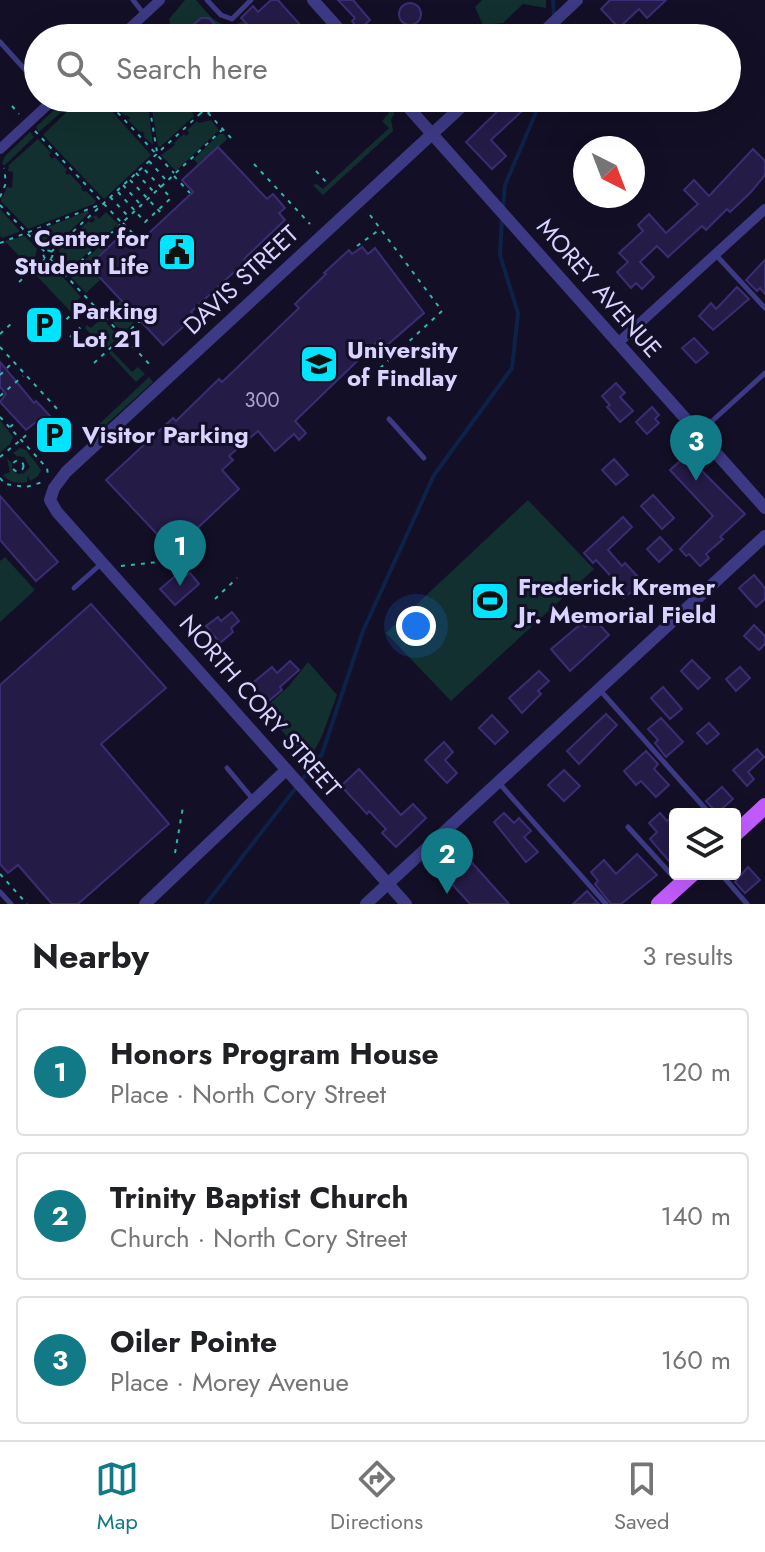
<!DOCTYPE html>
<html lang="en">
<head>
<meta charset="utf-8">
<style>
  body { margin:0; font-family:Jost,sans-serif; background:#f2f2f2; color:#202124 }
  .controls { position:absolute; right:24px; bottom:24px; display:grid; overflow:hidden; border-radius:8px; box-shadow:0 8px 32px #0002 }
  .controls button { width:72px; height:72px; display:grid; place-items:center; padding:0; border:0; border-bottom:2px solid #e0e0e0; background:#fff; color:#202124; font:40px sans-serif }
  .compass { position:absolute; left:573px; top:136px; width:72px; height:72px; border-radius:50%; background:#fff; box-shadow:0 8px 32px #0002; rotate:138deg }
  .you { position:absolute; left:416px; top:626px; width:28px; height:28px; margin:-20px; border:6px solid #fff; border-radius:50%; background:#1a73e8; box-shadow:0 0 0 12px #1a73e833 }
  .badge { display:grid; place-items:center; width:52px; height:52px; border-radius:50%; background:#127987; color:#fff; font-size:26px; font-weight:700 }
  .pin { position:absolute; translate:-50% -66px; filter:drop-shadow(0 2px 4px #0008) }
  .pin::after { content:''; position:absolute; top:42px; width:28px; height:24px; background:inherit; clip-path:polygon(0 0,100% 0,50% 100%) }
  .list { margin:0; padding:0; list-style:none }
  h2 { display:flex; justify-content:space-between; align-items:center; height:104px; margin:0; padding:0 32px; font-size:34px }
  h2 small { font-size:26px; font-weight:400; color:#757577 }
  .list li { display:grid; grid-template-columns:52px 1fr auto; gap:24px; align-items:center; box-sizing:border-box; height:128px; margin:0 16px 16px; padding:0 16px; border:2px solid #e0e0e0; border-radius:8px }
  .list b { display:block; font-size:30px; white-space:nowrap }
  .list p { margin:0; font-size:26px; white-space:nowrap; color:#757577 }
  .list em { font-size:26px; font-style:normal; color:#757577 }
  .icon { flex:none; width:44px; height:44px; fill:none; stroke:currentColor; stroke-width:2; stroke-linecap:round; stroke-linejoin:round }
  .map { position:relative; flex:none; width:765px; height:904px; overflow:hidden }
  .search { position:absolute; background:#fff; box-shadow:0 8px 32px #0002; left:24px; right:24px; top:24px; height:88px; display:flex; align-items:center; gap:20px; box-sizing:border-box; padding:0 28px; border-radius:44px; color:#757577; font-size:30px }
  .sheet { height:536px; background:#fff }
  nav { display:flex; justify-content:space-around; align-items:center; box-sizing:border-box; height:112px; border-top:2px solid #e0e0e0; background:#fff; font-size:22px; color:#757577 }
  nav a { display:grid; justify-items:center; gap:4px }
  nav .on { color:#127987 }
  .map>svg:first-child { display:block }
</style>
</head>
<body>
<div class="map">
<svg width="765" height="904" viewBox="0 0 765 904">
  <rect width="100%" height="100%" fill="#130f26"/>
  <!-- green -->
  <g fill="#12302f">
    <path d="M 185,0 L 196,0 C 209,15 222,34 243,21 L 249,26 L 236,38 L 222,38 L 209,18 L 201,18 L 185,32 L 184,38 L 178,38 L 172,31 L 169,19 Z"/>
    <path d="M 482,0 L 546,0 L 546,8 L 523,4 L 503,23 L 483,25 L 475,7 Z"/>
    <path d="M 67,98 L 77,98 L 39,132 L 36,127 Z"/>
    <path d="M 81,98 L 100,98 L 151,155 L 104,199 L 43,135 Z"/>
    <path d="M 112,98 L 147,98 L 153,145 L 143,136 L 145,134 L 142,131 L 140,132 L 128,120 L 130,118 L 127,115 L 125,116 L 112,103 L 114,101 Z"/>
    <path d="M 150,98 L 191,98 L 195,103 L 192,112 L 194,116 L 160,147 L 158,146 Z"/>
    <path d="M 375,98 L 384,98 L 394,110 L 394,115 L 391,119 L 393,131 L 323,195 L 313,185 L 317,184 L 323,189 L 389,128 L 382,121 L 389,113 Z"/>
    <path d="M 211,120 L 219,130 L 176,171 L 161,155 L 175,145 L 174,143 L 184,134 L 186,136 L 189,133 L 187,130 L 197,121 L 199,123 Z"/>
    <path d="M 30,132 L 34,137 L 5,165 L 2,164 L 5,156 Z"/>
    <path d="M 219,134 L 224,134 L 227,139 C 220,147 207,155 198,164 L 194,159 Z"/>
    <path d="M 38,139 L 51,153 L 49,155 L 52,159 L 55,157 L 67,170 L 65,172 L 67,175 L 70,174 L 82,187 L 81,189 L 84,192 L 86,191 L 96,201 L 94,204 L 28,229 L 1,201 L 7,187 L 12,188 L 13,172 L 8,171 L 9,165 Z"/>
    <path d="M 0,209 L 19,230 L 19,232 L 2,238 L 0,236 Z"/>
    <path d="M 87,211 L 89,213 L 54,246 L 49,242 L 41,245 L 31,234 Z"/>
    <path d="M 106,212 L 118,224 L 67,272 L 58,262 L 60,256 L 59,250 L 62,246 L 65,248 L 68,245 L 66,242 L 76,233 L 78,235 L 81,233 L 79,230 L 89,221 L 92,223 L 95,220 L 93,217 L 96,215 L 99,219 Z"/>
    <path d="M 25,236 L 37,249 L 35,257 L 37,262 L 30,268 L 5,241 Z"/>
    <path d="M 104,242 L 108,246 L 87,266 L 100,280 L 86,293 L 69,275 Z"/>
    <path d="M 41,266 L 47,269 L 53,266 L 81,297 L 71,306 L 73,309 L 71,312 L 34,273 Z"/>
    <path d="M 120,301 L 137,319 L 123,333 L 106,314 Z"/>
    <path d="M 102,318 L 119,337 L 105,349 L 85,328 L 87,325 L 91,328 Z"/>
    <path d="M 112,351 L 132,372 L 138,367 L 145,374 L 136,382 L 109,353 Z"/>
    <path d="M 149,377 L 153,382 L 98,432 L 93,430 Z"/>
    <path d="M 0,420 L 13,437 L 10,444 L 0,453 Z"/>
    <path d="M 20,448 L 26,450 L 41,470 L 38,476 L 30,481 L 28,475 L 27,482 C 17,484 9,482 3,475 L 10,472 L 7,459 L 12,463 L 12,470 L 18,474 L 24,473 L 30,467 L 24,457 L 17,456 L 13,453 Z"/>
    <path d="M 528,500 L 594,569 L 451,701 L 386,633 Z"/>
    <path d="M 5,557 L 35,590 L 0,622 L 0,561 Z"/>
    <path d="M 308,662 L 337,695 L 322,736 L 308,762 L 264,709 L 288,687 Z"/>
  </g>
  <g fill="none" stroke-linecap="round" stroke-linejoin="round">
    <!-- stream -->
    <g stroke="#0c2248" stroke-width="4">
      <path d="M 553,0 L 554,16"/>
      <path d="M 555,24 L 556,38"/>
      <path d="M 503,208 L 505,185 L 542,98"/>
      <path d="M 206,904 L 322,754 L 363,631 L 434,475 L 512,368 L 518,313 L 500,255 L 502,217"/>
    </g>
  </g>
  <!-- building -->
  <g fill="#241b47" stroke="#3b2d73" stroke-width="2">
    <path d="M 271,0 L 278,0 L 302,27 L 290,38 L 236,38 L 249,26 L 241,18 L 253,6 L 258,12 Z"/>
    <path d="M 338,0 L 353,0 L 370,20 L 359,30 L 352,21 L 355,18 Z"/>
    <path d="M 610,0 L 666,0 L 647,18 L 639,9 L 619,28 L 601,9 Z"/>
    <circle cx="410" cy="14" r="11"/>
    <path d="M 201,18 L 209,18 L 227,38 L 178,38 Z"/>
    <path d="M 511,98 L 523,110 L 491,140 L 506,156 L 492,169 L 466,142 Z"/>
    <path d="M 218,147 L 267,199 L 273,194 L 285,208 L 279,213 L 285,220 L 244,259 L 246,261 L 191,312 L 195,316 L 163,345 L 89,266 L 123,233 L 135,246 L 193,192 L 182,180 Z"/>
    <path d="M 753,149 L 765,161 L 765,175 L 751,192 L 730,212 L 727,209 L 706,230 L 702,226 L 668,257 L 657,246 L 640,262 L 654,277 L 642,289 L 636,283 L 631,288 L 617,272 L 628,262 L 619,253 L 643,231 L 638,225 L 649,214 L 666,233 L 698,204 L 684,190 L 694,180 L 709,196 Z"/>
    <path d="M 362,247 L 368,254 L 375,248 L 424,313 L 386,346 L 380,339 L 295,421 L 306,433 L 299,440 L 294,434 L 275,451 L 258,431 L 229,456 L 233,460 L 222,470 L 239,489 L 173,551 L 106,480 L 173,418 L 176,421 L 219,379 L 222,382 L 242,363 L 299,308 L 295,304 L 326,274 L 324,273 L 349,250 L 352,254 Z"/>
    <path d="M 765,260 L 765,294 L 760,288 L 757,291 L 746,280 Z"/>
    <path d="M 737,287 L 749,299 L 713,330 L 699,316 L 711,303 L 716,309 Z"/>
    <path d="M 694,338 L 708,353 L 696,363 L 682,348 Z"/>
    <path d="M 0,362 L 34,403 L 36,401 L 52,418 L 41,428 L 36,422 L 26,430 L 0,402 L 6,394 L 0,387 Z"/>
    <path d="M 616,383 L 625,393 L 620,397 L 633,411 L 620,422 L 607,407 L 610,405 L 602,396 Z"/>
    <path d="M 652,407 L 659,415 L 655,419 L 659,423 L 647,434 L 636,422 Z"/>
    <path d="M 691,451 L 700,461 L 696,465 L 745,514 L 720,537 L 723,539 L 706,554 L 709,558 L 700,566 L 689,554 L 686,556 L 680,549 L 713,516 L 670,470 Z"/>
    <path d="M 614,459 L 628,475 L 616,485 L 602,470 Z"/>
    <path d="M 653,495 L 674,518 L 662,529 L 641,506 Z"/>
    <path d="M 0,496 L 58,562 L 36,581 L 0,540 Z"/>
    <path d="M 623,517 L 632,527 L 608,550 L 622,566 L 625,563 L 640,579 L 634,584 L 637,587 L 624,598 L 615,589 L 619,585 L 596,560 L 593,563 L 584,553 Z"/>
    <path d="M 660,537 L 672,550 L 659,562 L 647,549 Z"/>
    <path d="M 180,572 L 185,577 L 190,573 L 199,584 L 175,605 L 160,589 Z"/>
    <path d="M 754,575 L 765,588 L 765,599 L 756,607 L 739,588 Z"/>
    <path d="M 91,604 L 166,688 L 101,744 L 169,824 L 78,904 L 52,904 L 18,865 L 8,873 L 0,864 L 0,685 Z"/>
    <path d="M 232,612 L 239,621 L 231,628 L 233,632 L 220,643 L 206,626 L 218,617 L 221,621 Z"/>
    <path d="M 594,619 L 609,635 L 570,671 L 551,649 L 582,623 L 585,627 Z"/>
    <path d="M 754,625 L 765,636 L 765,644 L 759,650 L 744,636 Z"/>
    <path d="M 692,660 L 710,678 L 698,689 L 681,671 Z"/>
    <path d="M 290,661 L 299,670 L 280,687 L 282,690 L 265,704 L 249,686 L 272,667 L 277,673 Z"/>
    <path d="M 740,667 L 750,678 L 736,691 L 726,679 Z"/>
    <path d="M 539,671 L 549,681 L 538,691 L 541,694 L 522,713 L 509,698 Z"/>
    <path d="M 663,687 L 682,709 L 670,719 L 651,698 Z"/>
    <path d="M 606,714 L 617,725 L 579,764 L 567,751 Z"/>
    <path d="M 492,715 L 508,732 L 495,744 L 479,728 Z"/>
    <path d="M 661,718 L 683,742 L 666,757 L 655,743 L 658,740 L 648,729 Z"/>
    <path d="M 709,723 L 719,734 L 707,744 L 697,733 Z"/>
    <path d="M 444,742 L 453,752 L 445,760 L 457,773 L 447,783 L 425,760 Z"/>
    <path d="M 757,749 L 764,757 L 748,772 L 754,779 L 747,786 L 733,770 Z"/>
    <path d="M 646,751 L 658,764 L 654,769 L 669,785 L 656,797 L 641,781 L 636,785 L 624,771 Z"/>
    <path d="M 359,769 L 401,815 L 413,804 L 426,818 L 396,847 L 382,833 L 386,829 L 369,811 L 367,814 L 341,786 Z"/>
    <path d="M 564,770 L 580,786 L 564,801 L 548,785 Z"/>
    <path d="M 722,787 L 733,799 L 717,813 L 706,801 Z"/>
    <path d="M 504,813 L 514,823 L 519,818 L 531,831 L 524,837 L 538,852 L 526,862 L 494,822 Z"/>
    <path d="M 660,813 L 667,821 L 675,814 L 675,868 L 650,839 L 657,832 L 649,823 Z"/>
    <path d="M 457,846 L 509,904 L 470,904 L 435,865 Z"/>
    <path d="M 637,854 L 657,875 L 621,904 L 611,904 L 595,884 L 598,881 L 591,872 L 604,860 L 616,874 Z"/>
    <path d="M 748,867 L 760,880 L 745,893 L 735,882 Z"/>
    <path d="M 587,891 L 599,904 L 573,904 Z"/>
  </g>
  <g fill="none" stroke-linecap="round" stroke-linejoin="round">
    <!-- path -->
    <g stroke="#2fb8b0" stroke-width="2" stroke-dasharray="4 6" stroke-linecap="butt">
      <path d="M 104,98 L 174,173"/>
      <path d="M 148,98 L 157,152"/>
      <path d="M 194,98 L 201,106"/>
      <path d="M 285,98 L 287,101"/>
      <circle cx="205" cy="110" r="4.5"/>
      <path d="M 12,106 L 19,114"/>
      <path d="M 209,106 L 217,98"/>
      <path d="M 208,113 L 231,138"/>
      <path d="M 35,131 L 121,222"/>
      <path d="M 149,161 L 166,180"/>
      <path d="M 254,164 L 310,224"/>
      <path d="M 316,171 L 328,184"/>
      <path d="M 136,173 L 153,191"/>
      <path d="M 174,176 L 190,193"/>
      <path d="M 130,180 L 163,215"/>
      <path d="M 123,185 L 140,204"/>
      <path d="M 118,192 L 145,222 L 171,198 L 143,168"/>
      <path d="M 0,197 L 6,183 L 4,168"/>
      <path d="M 110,197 L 127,215"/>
      <path d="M 0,205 L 45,252"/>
      <path d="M 370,215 L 442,311 L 378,370"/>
      <path d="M 123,223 L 139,240"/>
      <path d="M 0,243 L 102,204"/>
      <path d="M 357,246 L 379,230"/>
      <circle cx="48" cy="255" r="4.5"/>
      <path d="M 51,252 L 201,113"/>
      <path d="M 50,259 L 153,368"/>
      <path d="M 66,275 L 223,129"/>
      <path d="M 19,282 L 45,259"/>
      <path d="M 59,326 L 72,314"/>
      <path d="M 0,334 L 11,324"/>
      <path d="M 70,337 L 83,325"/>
      <path d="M 0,347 L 60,412"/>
      <path d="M 94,363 L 141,320"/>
      <path d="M 0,375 L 13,362"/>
      <path d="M 0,396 L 23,376"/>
      <path d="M 0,417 L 47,468 L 48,475"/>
      <path d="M 10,427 L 16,422"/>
      <path d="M 0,457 L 29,433"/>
      <circle cx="18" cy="466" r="5.5"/>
      <path d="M 0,478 L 5,484 L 26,487 L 43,482"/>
      <path d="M 121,566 L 177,560"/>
      <path d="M 215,599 L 237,578"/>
      <path d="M 175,853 L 183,807"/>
      <path d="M 0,874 L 27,904"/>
    </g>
    <!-- service -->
    <g stroke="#3d3a85" stroke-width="5">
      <path d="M 133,0 L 144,14"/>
      <path d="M 207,0 L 221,15 L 232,19 L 251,0"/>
      <path d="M 0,42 L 38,84"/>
      <path d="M 716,255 L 765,308"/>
      <path d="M 389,419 L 424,458"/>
      <path d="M 700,432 L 765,373"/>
      <path d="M 74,588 L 102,563"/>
      <path d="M 599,689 L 710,814"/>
      <path d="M 227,768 L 252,798"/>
      <path d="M 499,783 L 606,904"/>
      <path d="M 628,827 L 680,884"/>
      <path d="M 721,874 L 747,904"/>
      <path d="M 0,892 L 11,904"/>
    </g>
    <!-- minor -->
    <g stroke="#3d3a85" stroke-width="10">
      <path d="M 119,38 L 160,0"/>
      <path d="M 0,149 L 55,98"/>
      <path d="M 618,343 L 765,209"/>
    </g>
    <!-- tertiary -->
    <g stroke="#3d3a85" stroke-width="12">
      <path d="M 313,0 L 347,38"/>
      <path d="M 537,38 L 577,0"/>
      <path d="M 400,98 L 765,508"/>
      <path d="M 145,904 L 286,770"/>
      <path d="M 366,904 L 765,536"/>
      <path d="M 406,904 L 57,512 L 50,500 L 54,488 L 66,472 L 471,98"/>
    </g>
    <!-- primary -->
    <g stroke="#c25bff" stroke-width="16">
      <path d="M 735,834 L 765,806"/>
      <path d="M 659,904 L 692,874"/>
    </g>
  </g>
  <!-- icons -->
  <defs>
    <symbol id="civic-square" viewBox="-11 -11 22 22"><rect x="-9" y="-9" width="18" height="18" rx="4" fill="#00e5ff" stroke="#130f26"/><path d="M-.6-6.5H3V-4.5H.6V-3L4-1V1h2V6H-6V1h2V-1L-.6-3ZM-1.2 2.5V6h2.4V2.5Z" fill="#111"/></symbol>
    <symbol id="parking-square" viewBox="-11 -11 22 22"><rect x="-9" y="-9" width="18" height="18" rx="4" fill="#00e5ff" stroke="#130f26"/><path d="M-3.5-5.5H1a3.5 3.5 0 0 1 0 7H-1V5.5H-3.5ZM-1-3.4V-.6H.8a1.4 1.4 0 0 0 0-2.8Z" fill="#111"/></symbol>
    <symbol id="university-square" viewBox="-11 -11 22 22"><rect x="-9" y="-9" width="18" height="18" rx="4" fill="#00e5ff" stroke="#130f26"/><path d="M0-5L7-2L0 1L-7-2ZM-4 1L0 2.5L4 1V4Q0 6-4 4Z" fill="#111"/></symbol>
    <symbol id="stadium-square" viewBox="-11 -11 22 22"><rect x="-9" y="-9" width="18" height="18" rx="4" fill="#00e5ff" stroke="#130f26"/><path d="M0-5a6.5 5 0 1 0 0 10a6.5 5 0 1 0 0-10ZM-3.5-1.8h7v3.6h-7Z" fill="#111"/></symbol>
  </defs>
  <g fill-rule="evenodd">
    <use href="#civic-square" x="155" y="230" width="44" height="44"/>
    <use href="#parking-square" x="22" y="303" width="44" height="44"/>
    <use href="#university-square" x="297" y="342" width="44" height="44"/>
    <use href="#parking-square" x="32" y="413" width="44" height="44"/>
    <use href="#stadium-square" x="468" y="579" width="44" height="44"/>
  </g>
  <g text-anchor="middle" stroke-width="6" stroke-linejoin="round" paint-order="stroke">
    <!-- number labels -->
    <g font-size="20" fill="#aca6d1">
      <text x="262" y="407">300</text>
    </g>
    <!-- poi labels -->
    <g font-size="24" font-weight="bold" fill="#d9d4ff" stroke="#130f26" text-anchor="start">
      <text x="149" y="246" text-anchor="end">Center for<tspan x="149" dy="28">Student Life</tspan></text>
      <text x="72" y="319">Parking<tspan x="72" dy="28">Lot 21</tspan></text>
      <text x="347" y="358">University<tspan x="347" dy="28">of Findlay</tspan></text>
      <text x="82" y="443">Visitor Parking</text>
      <text x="518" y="595">Frederick Kremer<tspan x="518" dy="28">Jr. Memorial Field</tspan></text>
    </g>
    <!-- street labels -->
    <g font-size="24" fill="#d9d4ff" stroke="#130f26">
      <text transform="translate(241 280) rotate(-43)" y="8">DAVIS STREET</text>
      <text transform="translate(599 288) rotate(49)" y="8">MOREY AVENUE</text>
      <text transform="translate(260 706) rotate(49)" y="8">NORTH CORY STREET</text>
    </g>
  </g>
</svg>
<div class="controls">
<button><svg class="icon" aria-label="layers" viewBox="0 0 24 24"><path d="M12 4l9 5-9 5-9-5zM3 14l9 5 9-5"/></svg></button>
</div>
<svg class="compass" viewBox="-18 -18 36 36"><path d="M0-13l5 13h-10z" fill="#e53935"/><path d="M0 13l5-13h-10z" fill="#757577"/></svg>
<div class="you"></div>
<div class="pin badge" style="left:180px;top:586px">1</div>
<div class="pin badge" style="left:447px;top:894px">2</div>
<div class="pin badge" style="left:696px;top:481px">3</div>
<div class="search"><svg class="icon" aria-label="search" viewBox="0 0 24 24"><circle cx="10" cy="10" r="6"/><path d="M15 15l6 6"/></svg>Search here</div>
</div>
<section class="sheet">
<h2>Nearby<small>3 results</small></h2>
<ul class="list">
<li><span class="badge">1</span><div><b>Honors Program House</b><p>Place · North Cory Street</p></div><em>120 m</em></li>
<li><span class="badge">2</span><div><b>Trinity Baptist Church</b><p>Church · North Cory Street</p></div><em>140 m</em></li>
<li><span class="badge">3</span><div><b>Oiler Pointe</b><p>Place · Morey Avenue</p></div><em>160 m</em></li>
</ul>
</section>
<nav>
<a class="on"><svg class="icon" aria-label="map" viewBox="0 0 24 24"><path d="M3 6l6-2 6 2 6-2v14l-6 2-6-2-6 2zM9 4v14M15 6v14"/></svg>Map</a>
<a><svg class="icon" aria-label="directions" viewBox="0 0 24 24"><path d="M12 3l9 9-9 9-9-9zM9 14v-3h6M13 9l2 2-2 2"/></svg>Directions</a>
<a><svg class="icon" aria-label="saved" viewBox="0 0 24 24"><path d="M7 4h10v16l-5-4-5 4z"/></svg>Saved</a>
</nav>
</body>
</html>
